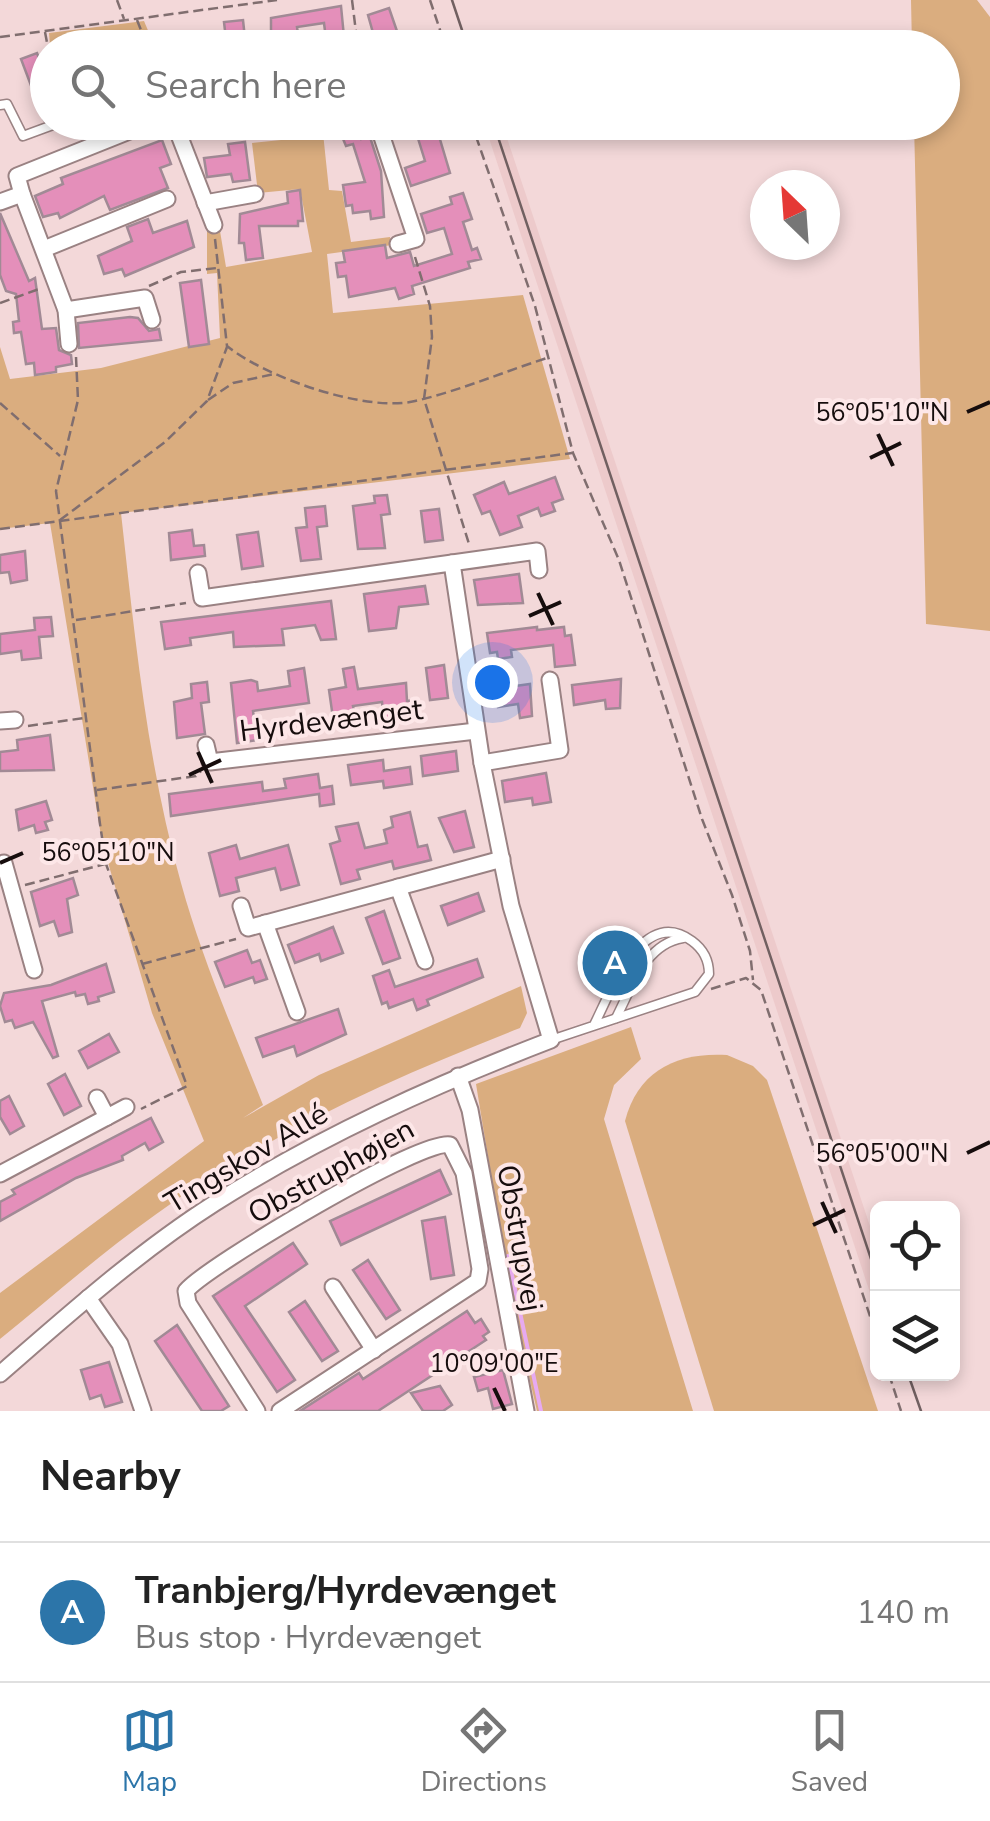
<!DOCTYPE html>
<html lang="en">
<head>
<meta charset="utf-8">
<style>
  body { margin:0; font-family:"Nunito Sans",sans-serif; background:#f2f2f2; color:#222 }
  .controls { position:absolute; right:30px; bottom:30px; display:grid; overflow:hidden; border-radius:15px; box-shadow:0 5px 15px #0003 }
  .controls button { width:90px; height:90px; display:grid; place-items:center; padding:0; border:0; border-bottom:2px solid #e0e0e0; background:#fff; color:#222; font:50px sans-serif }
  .compass { position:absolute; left:750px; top:170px; width:90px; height:90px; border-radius:50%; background:#fff; box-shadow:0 5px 15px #0003; rotate:335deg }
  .you { position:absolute; left:492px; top:682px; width:35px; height:35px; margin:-25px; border:8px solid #fff; border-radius:50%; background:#1a73e8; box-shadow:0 0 0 15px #1a73e833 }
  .badge { display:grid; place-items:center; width:65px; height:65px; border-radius:50%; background:#2c75a9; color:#fff; font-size:32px; font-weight:700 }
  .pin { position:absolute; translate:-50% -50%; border:5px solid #fff; box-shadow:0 2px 10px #0006 }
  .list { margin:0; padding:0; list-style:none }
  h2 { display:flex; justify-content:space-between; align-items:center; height:130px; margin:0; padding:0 40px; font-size:42px }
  h2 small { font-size:32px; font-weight:400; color:#767676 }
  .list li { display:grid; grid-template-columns:65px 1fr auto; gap:30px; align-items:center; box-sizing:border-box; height:140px; padding:0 40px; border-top:2px solid #e0e0e0 }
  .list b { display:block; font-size:38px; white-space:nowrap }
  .list p { margin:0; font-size:32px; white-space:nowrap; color:#767676 }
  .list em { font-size:32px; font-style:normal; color:#767676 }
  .icon { flex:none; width:55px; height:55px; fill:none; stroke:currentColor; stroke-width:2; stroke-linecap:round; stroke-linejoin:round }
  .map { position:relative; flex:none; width:990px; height:1411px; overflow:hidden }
  .search { position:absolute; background:#fff; box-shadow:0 5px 15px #0003; left:30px; right:30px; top:30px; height:110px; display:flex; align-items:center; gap:25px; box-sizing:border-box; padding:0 35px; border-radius:55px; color:#767676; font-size:38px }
  .sheet { height:270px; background:#fff }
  nav { display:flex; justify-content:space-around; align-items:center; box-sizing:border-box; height:140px; border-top:2px solid #e0e0e0; background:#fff; font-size:28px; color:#767676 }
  nav a { display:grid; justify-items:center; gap:5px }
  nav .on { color:#2c75a9 }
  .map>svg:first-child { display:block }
</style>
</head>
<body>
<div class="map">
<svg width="990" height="1411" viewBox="0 0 990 1411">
  <rect width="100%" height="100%" fill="#f3d8d9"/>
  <!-- built -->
  <path fill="#edcacb" d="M 484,123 L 502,123 L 877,1247 L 877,1314 Z"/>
  <!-- green -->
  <g fill="#daad7f">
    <path d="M 911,0 L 977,0 L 990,17 L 990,631 L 926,624 L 914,123 L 942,122 L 942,48 L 912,47 Z"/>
    <path d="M 144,21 L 155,47 L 50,45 L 49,33 Z"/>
    <path d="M 280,123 L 312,123 L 313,132 L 323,133 L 329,190 L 342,191 L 351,242 L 390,237 L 392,245 L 327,254 L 333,313 L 523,295 L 570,459 L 121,513 C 135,638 147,762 181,883 C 202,959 234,1032 263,1105 L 243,1118 L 319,1075 L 521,986 L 527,1013 L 520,1028 C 392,1078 267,1134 155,1215 C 101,1253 51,1298 0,1339 L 0,1293 L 204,1141 L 152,1013 L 102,842 L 50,523 L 0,529 L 0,347 L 10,379 L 101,368 L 220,338 L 217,273 L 207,274 L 207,226 L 219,225 L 226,267 L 312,252 L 300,189 L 258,193 L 252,143 L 281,140 Z"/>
    <path d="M 631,1027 L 641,1059 L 614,1085 L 604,1119 L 693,1411 L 537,1411 L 512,1303 L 476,1084 Z"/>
    <path d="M 727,1055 L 753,1066 L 767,1080 L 878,1411 L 714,1411 L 625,1121 C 638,1071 676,1052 727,1055 Z"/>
  </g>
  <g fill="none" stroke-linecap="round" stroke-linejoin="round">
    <!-- stream -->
    <path stroke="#e7aaf0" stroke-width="4" d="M 508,1256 L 541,1411"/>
  </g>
  <!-- building -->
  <g fill="#e48fba" stroke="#a18a95" stroke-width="2.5">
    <path d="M 341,6 L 344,37 L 326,39 L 324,23 L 297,27 L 300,48 L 284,48 L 283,41 L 271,43 L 271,18 Z"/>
    <path d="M 389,8 L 399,37 L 375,40 L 368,15 Z"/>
    <path d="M 243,20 L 246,48 L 227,48 L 224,22 Z"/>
    <path d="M 37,53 L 48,82 L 48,119 L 44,120 L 21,59 Z"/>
    <path d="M 394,122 L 439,122 L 436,126 L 450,173 L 411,186 L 405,168 L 425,161 L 416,132 L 398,138 Z"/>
    <path d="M 357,128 L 361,139 L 370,137 L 381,171 L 384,217 L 371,219 L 370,211 L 353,213 L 352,205 L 346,206 L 343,185 L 365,182 L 353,144 L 346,146 L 341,134 Z"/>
    <path d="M 162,140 L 171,164 L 160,168 L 168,188 L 110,210 L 104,196 L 60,218 L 58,213 L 43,217 L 35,196 L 63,184 L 61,178 Z"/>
    <path d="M 245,142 L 250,180 L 233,182 L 231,174 L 207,177 L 204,158 L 230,155 L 228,144 Z"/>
    <path d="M 300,190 L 303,221 L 298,221 L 298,226 L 259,226 L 263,258 L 246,260 L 244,243 L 239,243 L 240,214 L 288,203 L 287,192 Z"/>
    <path d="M 463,193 L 472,219 L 463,222 L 472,250 L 477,248 L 481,259 L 468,262 L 470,268 L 412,286 L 414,294 L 399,299 L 395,288 L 349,297 L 346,276 L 338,277 L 336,263 L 345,262 L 343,251 L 385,245 L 387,258 L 410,252 L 414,266 L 452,254 L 444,228 L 427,233 L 421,214 L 452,204 L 450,197 Z"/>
    <path d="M 0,213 L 29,281 L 35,278 L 42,329 L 56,328 L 59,350 L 71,355 L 72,364 L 56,367 L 56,372 L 35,375 L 34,363 L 26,364 L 21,332 L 14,333 L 13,322 L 19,321 L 16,294 L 6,291 L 0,275 Z"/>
    <path d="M 148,219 L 153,233 L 187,221 L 194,247 L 125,276 L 122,269 L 104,274 L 98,256 L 132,241 L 127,227 Z"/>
    <path d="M 201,280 L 209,344 L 189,347 L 180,283 Z"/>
    <path d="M 130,317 L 138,318 L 149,331 L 159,329 L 161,340 L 79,348 L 78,323 Z"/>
    <path d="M 555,477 L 563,499 L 552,503 L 555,511 L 541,516 L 538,508 L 518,516 L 522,527 L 500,535 L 490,511 L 482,514 L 474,495 L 504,482 L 509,494 Z"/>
    <path d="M 387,495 L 390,514 L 381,515 L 385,548 L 358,549 L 353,506 L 375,503 L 374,496 Z"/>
    <path d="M 325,506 L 327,526 L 317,527 L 321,559 L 301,561 L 296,528 L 307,527 L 305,508 Z"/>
    <path d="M 439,509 L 443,540 L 425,542 L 421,511 Z"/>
    <path d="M 192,530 L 194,546 L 204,545 L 205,556 L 171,560 L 169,533 Z"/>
    <path d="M 258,532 L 263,566 L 242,569 L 237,535 Z"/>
    <path d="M 25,551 L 27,580 L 11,583 L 9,572 L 0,573 L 0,555 Z"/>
    <path d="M 519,574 L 523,603 L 478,605 L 474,580 Z"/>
    <path d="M 425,586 L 428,604 L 399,607 L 396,628 L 369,631 L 364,594 Z"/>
    <path d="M 331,601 L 336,639 L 321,640 L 315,625 L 282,629 L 284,645 L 234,647 L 233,632 L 190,638 L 191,645 L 165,649 L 161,622 Z"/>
    <path d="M 51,617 L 53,636 L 39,637 L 41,658 L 22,660 L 21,651 L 0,654 L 0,634 L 35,630 L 34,618 Z"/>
    <path d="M 537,627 L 537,630 L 564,627 L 565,636 L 571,635 L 575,665 L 555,667 L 553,645 L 511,650 L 512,657 L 498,659 L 497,652 L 490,653 L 487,633 Z"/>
    <path d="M 444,665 L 448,698 L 430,700 L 426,668 Z"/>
    <path d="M 354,667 L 358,689 L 406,683 L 407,701 L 416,700 L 418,718 L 384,723 L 382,702 L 353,706 L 356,721 L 334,725 L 329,690 L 346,687 L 343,669 Z"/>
    <path d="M 304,668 L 309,703 L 253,711 L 257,740 L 237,743 L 231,683 L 251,680 L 257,682 L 258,691 L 290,686 L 288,671 Z"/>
    <path d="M 621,679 L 620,708 L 606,709 L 605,700 L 574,705 L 572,685 Z"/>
    <path d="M 507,680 L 508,687 L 530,684 L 532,716 L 520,718 L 518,704 L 498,707 L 495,681 Z"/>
    <path d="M 207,682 L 209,702 L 201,703 L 205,734 L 177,738 L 174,702 L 192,698 L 191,684 Z"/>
    <path d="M 50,735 L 54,770 L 0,771 L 0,752 L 18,750 L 17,740 Z"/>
    <path d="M 456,751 L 458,771 L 423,776 L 421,756 Z"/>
    <path d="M 383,760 L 384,771 L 410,767 L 412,784 L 384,788 L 383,781 L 351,785 L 348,765 Z"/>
    <path d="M 546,773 L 551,802 L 533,805 L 532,798 L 505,802 L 502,781 Z"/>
    <path d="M 318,774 L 320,788 L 332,786 L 334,804 L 320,806 L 319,794 L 171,816 L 169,794 L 262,782 L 263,791 L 286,788 L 284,779 Z"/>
    <path d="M 46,801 L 52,820 L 45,822 L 48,830 L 36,833 L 34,825 L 19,830 L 16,810 Z"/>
    <path d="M 465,811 L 474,847 L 454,852 L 439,818 Z"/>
    <path d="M 410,812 L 418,847 L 427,845 L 431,860 L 394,869 L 392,861 L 357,870 L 360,879 L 341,884 L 330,844 L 340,841 L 336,827 L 358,823 L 365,848 L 387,843 L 384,830 L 393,827 L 391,817 Z"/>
    <path d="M 236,845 L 240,859 L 288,845 L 299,885 L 281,890 L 275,868 L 236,878 L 239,891 L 220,896 L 209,853 Z"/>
    <path d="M 73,878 L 78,895 L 67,899 L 72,932 L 59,936 L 54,921 L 40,926 L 31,892 Z"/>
    <path d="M 478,893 L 484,911 L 448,925 L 441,906 Z"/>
    <path d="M 384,911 L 400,958 L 383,964 L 366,918 Z"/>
    <path d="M 333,927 L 343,953 L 321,961 L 319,954 L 295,963 L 288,945 Z"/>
    <path d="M 247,950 L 252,963 L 260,960 L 267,979 L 255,983 L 253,977 L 225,987 L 215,962 Z"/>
    <path d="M 477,959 L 483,977 L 427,1000 L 429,1005 L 417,1010 L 413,999 L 389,1008 L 387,1002 L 382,1004 L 373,976 L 389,970 L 395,987 Z"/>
    <path d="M 106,964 L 114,992 L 98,997 L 99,1001 L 88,1004 L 85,994 L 76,996 L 75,992 L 42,1001 L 58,1056 L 53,1058 L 33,1022 L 15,1028 L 12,1020 L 5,1022 L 0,1006 L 4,993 L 51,985 Z"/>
    <path d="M 338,1009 L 346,1034 L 297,1056 L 294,1046 L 263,1057 L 256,1038 Z"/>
    <path d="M 109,1034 L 119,1052 L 88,1068 L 79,1051 Z"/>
    <path d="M 65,1074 L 81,1106 L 64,1115 L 48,1084 Z"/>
    <path d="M 9,1096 L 24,1126 L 10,1134 L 0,1117 L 0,1101 Z"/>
    <path d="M 151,1118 L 163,1142 L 149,1150 L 145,1143 L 122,1156 L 123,1160 L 76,1178 L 0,1221 L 0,1202 L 15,1194 L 12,1190 Z"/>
    <path d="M 440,1170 L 451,1194 L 341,1245 L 330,1221 Z"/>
    <path d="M 445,1217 L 454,1275 L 431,1279 L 422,1221 Z"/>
    <path d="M 293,1243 L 307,1264 L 245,1306 L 295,1380 L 277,1392 L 213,1296 Z"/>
    <path d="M 368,1260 L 400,1310 L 386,1319 L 353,1270 Z"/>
    <path d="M 305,1301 L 338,1351 L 322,1361 L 289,1312 Z"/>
    <path d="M 467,1311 L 475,1323 L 481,1319 L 489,1332 L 483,1336 L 486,1340 L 378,1411 L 300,1411 L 359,1373 L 363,1379 Z"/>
    <path d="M 177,1325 L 229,1406 L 221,1411 L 202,1411 L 155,1341 Z"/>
    <path d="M 109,1362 L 122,1402 L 105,1407 L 101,1395 L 90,1399 L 81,1370 Z"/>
    <path d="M 503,1370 L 512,1404 L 493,1409 L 488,1388 L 478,1391 L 474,1377 Z"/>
    <path d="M 440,1386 L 452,1405 L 443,1411 L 423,1411 L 411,1393 Z"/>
  </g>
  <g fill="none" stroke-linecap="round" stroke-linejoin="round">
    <defs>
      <g id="lane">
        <path d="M 0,105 L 7,104 L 23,136 L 61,122"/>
        <path d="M 616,1018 C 632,987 645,944 683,938"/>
        <path d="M 551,1040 L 695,992 L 709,974 C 709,960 703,949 692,941 C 642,904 610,994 594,1025"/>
      </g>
      <g id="street">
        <path d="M 174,122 L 214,225"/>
        <path d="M 377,122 L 416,239 L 398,244"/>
        <path d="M 22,194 L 66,310 L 69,344"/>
        <path d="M 0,202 L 22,194 L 17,176 L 152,122"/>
        <path d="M 205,203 L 255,194"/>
        <path d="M 44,249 L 167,199"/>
        <path d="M 66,310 L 145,298 L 152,320"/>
        <path d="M 198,573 L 202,598 L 537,551 L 539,570"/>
        <path d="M 0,721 L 15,720"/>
        <path d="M 206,745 L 210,762 L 476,731"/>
        <path d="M 482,763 L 560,750 L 550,680"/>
        <path d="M 4,863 L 34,970"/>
        <path d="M 398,887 L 425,961"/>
        <path d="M 241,906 L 248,928 L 502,859"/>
        <path d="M 265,923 L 297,1012"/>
        <path d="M 458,1076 L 470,1110 L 526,1411"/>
        <path d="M 97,1098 L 107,1117"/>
        <path d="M 0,1174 L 126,1107"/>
        <path d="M 333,1287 L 374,1350"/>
        <path d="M 88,1298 L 120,1344 L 143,1411"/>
        <path d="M 0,1374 C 68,1315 138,1252 215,1203 C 321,1136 434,1085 551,1040 L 511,906 L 482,763 L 452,563"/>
        <path d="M 257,1411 L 188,1303 L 186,1291 C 206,1266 428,1135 450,1145 L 464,1173 L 480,1269 L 478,1281 L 280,1411"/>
      </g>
    </defs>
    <!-- lane casing -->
    <use href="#lane" stroke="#9a8283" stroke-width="11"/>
    <!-- street casing -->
    <use href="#street" stroke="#9a8283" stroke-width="19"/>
    <!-- path -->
    <g stroke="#806e6f" stroke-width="2.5" stroke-dasharray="10 5" stroke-linecap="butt">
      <path d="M 117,0 L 124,19"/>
      <path d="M 352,0 L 358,48"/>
      <path d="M 430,0 L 446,48"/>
      <path d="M 137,20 L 148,48"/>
      <path d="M 45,32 L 48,48"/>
      <path d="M 0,37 L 277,0"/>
      <path d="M 471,122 L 535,306 L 573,453 L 619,560 L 702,819 L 732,895 L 750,951 L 753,980"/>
      <path d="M 215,239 L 227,346 C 265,377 366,413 415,401 C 459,391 503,372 547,358"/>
      <path d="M 415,257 L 430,306 L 432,337 L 424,399 L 469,544"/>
      <path d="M 149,286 L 181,272 L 217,268"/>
      <path d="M 0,303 L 42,288"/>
      <path d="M 76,357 L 78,400 L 56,491 L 100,824 L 106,864 L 187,1086 L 141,1109"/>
      <path d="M 208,400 L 233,383 L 274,374"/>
      <path d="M 0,403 L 60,456"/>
      <path d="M 60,520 L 165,442 L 207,401 L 227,347"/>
      <path d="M 0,529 L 572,453"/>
      <path d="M 76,620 L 186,603"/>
      <path d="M 28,726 L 84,718"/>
      <path d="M 97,790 L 196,776 L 201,771"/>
      <path d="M 25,885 L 105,864"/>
      <path d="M 142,964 L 236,939"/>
      <path d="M 711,989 L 746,978 L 761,990 L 878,1340"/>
      <path d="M 889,1374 L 901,1411"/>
    </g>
    <!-- lane -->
    <use href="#lane" stroke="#fff" stroke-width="8"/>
    <!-- street -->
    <use href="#street" stroke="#fff" stroke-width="15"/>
    <!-- tram -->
    <g stroke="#716061" stroke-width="2.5">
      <path d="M 452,0 L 468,48"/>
      <path d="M 493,122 L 878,1280"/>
      <path d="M 908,1374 L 921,1411"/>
    </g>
  </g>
  <!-- ticks -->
  <path fill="none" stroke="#160d0d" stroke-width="4" d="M 967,412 L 990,402M 878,434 L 893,466M 870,458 L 901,443M 538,593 L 553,625M 529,616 L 561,602M 198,752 L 212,783M 189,775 L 221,760M 0,863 L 23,853M 967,1153 L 990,1142M 822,1202 L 836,1233M 813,1225 L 845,1210M 494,1388 L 505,1411"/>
  <g text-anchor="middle" stroke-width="8" stroke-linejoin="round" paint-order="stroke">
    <!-- street labels -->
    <g font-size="30" fill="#160d0d" stroke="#fde7e8">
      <text transform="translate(331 720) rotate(-7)" y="10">Hyrdevænget</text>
      <text transform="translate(246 1158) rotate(-31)" y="10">Tingskov Allé</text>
      <text transform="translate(331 1171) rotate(-29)" y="10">Obstruphøjen</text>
      <text transform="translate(520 1238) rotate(80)" y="10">Obstrupvej</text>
    </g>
  </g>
  <g font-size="25" text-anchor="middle" fill="#160d0d" stroke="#fde7e8" stroke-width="8" stroke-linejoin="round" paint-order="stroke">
    <text x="882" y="421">56°05'10"N</text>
    <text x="108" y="861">56°05'10"N</text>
    <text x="882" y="1162">56°05'00"N</text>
    <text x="494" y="1372">10°09'00"E</text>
  </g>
</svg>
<div class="controls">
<button><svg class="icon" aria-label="locate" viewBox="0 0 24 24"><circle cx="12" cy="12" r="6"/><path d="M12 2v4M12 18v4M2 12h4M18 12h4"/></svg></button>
<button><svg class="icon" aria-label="layers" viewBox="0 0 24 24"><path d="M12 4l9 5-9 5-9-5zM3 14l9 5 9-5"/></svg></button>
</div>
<svg class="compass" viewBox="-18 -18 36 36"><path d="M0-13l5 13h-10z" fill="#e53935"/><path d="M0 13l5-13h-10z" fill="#767676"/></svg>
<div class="you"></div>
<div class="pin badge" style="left:615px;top:963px">A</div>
<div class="search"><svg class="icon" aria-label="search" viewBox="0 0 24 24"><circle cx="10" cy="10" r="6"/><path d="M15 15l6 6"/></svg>Search here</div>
</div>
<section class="sheet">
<h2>Nearby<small></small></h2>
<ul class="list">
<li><span class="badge">A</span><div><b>Tranbjerg/Hyrdevænget</b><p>Bus stop · Hyrdevænget</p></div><em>140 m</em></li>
</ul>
</section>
<nav>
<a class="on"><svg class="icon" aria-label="map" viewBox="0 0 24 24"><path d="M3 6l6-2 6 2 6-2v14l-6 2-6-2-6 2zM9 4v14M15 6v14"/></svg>Map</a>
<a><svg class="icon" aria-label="directions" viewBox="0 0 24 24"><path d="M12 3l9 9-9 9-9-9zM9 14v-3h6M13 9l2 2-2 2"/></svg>Directions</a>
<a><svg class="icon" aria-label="saved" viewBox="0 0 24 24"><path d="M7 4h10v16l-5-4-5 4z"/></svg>Saved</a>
</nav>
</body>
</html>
